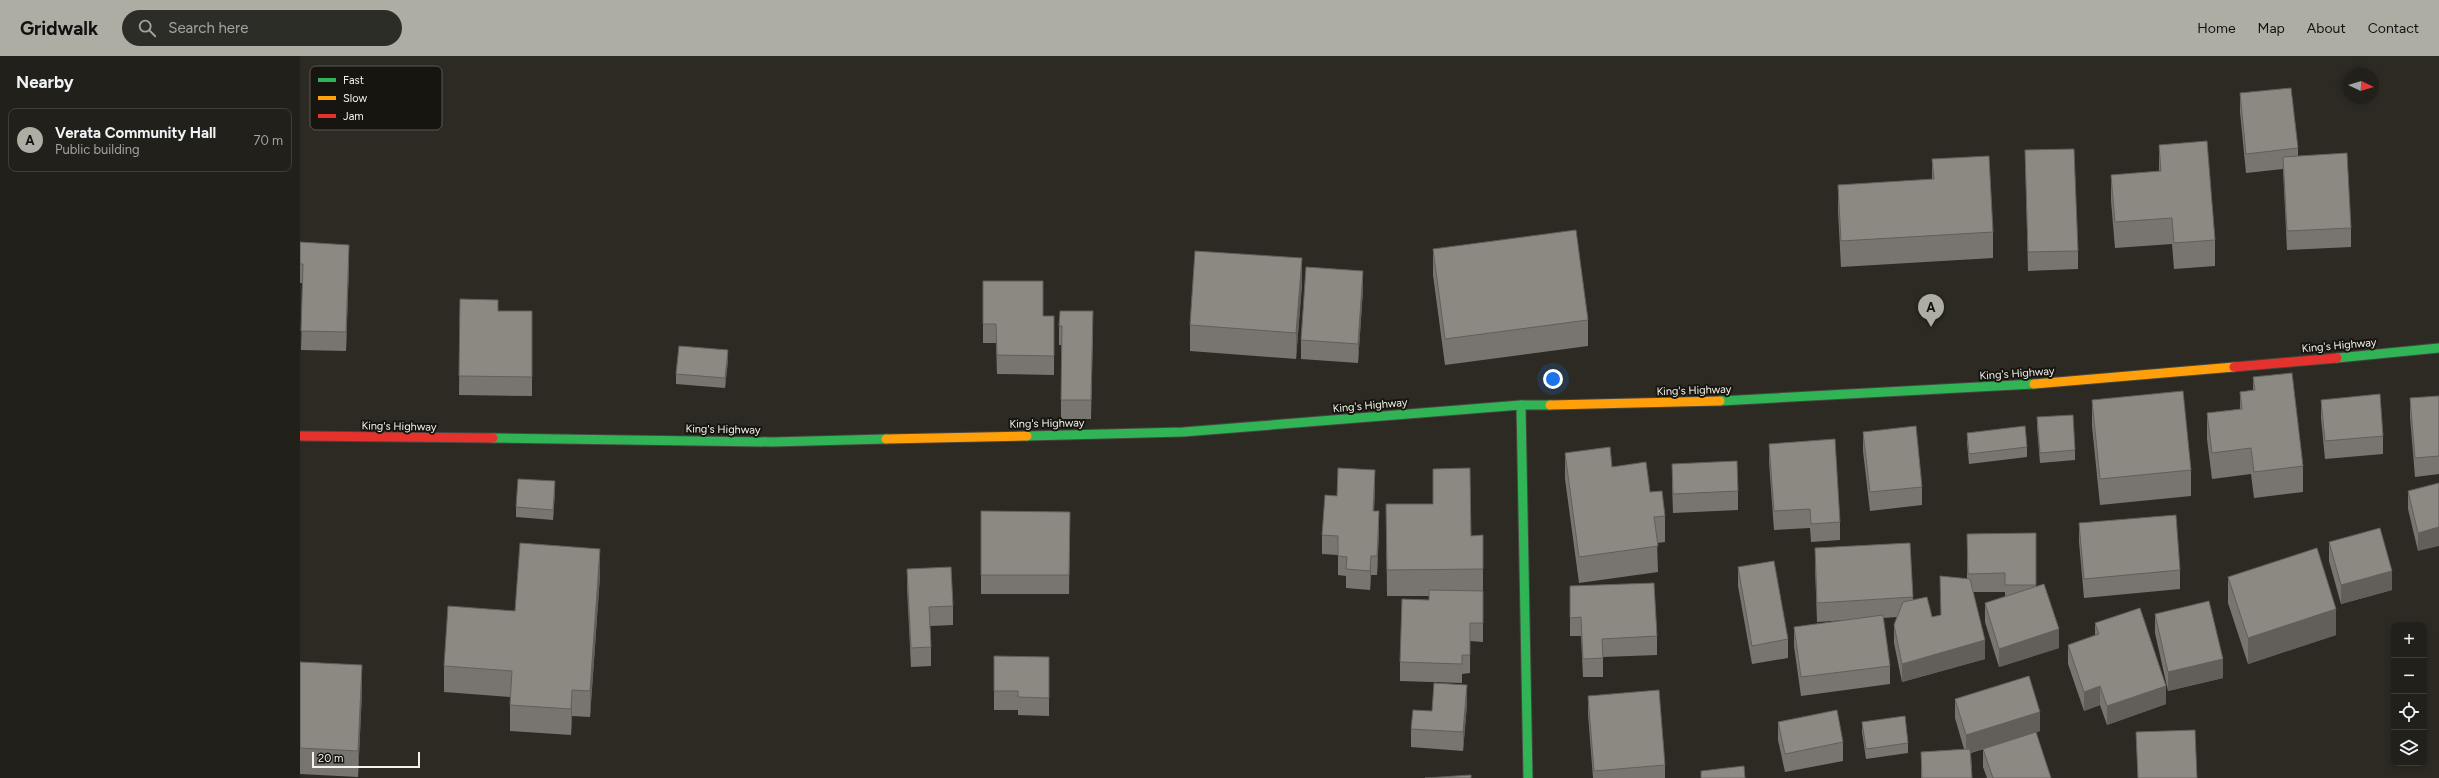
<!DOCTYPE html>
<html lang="en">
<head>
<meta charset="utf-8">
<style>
  body { margin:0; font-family:Figtree,sans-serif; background:#2d2d27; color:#f1f3f6 }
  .controls { position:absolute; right:12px; bottom:12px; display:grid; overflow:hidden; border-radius:8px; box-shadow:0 2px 6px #0003 }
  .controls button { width:36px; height:36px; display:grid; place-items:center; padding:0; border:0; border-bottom:1px solid #3e3e39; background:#21201a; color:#f1f3f6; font:20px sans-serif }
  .compass { position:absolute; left:2043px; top:12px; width:36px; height:36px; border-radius:50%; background:#21201a; box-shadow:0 2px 6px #0003; rotate:94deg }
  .scale { position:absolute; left:12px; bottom:10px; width:108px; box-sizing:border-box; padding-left:4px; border:2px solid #f4f3ea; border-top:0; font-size:11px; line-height:14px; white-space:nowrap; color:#f4f3ea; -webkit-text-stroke:3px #16150f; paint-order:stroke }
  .you { position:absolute; left:1253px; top:323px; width:14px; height:14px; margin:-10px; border:3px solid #fff; border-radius:50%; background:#1a73e8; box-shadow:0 0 0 6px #1a73e833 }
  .badge { display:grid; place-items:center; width:26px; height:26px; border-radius:50%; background:#aeada4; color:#111; font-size:13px; font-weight:700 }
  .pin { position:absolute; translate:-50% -33px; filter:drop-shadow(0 1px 2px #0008) }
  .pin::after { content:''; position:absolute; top:21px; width:14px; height:12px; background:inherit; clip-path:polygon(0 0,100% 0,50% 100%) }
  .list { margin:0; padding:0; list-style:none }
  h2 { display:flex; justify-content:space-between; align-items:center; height:52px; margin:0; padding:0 16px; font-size:17px }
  h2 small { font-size:13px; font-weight:400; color:#a2a3a2 }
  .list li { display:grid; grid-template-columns:26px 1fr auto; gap:12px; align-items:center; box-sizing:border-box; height:64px; margin:0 8px 8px; padding:0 8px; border:1px solid #3e3e39; border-radius:8px }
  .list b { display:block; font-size:15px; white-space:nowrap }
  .list p { margin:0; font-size:13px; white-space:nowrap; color:#a2a3a2 }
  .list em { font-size:13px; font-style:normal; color:#a2a3a2 }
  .icon { flex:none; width:22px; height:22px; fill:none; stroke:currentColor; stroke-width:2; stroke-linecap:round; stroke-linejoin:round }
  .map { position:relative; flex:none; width:2139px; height:722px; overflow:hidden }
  header { display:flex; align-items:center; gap:24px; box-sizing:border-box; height:56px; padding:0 20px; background:#aeada4; color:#111 }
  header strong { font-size:19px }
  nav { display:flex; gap:22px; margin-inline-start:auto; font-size:14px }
  .search { width:280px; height:36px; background:#2d2d27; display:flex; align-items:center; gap:10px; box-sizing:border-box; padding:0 14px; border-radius:22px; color:#a2a3a2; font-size:15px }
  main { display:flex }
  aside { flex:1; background:#21201a }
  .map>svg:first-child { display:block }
</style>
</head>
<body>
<header>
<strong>Gridwalk</strong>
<div class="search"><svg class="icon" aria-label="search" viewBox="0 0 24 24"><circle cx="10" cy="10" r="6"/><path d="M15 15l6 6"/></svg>Search here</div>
<nav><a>Home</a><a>Map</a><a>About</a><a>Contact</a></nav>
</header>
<main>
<aside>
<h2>Nearby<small></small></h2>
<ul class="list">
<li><span class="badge">A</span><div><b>Verata Community Hall</b><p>Public building</p></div><em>70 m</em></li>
</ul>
</aside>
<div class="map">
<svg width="2139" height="722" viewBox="0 0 2139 722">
  <rect width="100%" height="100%" fill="#2c2a22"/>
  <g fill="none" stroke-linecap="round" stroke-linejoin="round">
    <defs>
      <g id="fast">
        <path d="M 2037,302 L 2139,292"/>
        <path d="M 1420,345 L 1734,328"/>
        <path d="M 1221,349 L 1228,722"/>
        <path d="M 727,380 L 883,376 L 1221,349 L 1250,349"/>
        <path d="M 193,382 L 472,386 L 586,383"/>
      </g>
      <g id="slow">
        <path d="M 1734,328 L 1934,311"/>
        <path d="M 1250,349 L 1420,345"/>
        <path d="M 586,383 L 727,380"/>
      </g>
      <g id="jam">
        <path d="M 1934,311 L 2037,302"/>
        <path d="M 0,380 L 193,382"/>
      </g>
    </defs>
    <!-- fast casing -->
    <use href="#fast" stroke="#47453f" stroke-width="11"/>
    <!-- slow casing -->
    <use href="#slow" stroke="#47453f" stroke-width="11"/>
    <!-- jam casing -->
    <use href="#jam" stroke="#47453f" stroke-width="11"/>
    <!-- fast -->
    <use href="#fast" stroke="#30b455" stroke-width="9"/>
    <!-- slow -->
    <use href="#slow" stroke="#ff9f0a" stroke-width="9"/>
    <!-- jam -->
    <use href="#jam" stroke="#e5322d" stroke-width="9"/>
  </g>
  <!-- wall -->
  <g fill="#787570">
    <path d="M 1940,37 L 1998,92 L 1998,100 L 2051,172 L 2051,191 L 1987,194 L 1983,113 L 1946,117 L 1940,56 Z"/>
    <path d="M 1859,89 L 1915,184 L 1915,210 L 1874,213 L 1872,188 L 1815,192 L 1811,145 L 1811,119 L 1859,115 Z"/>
    <path d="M 1725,94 L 1778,195 L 1778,213 L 1728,215 Z"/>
    <path d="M 1632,103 L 1693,176 L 1693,202 L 1541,211 L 1538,155 L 1538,129 L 1632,123 Z"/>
    <path d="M 0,186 L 49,207 L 46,295 L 1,294 L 3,227 L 0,227 Z"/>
    <path d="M 1133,193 L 1288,264 L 1288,290 L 1145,309 L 1133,219 Z"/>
    <path d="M 683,225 L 743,260 L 754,260 L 754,319 L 697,318 L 696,287 L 683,287 Z"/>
    <path d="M 1002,228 L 996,303 L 890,295 L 890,269 Z"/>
    <path d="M 1063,233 L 1058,307 L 1001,303 L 1001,284 Z"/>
    <path d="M 160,243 L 198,255 L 232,255 L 232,340 L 159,339 Z"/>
    <path d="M 759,270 L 793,274 L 791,363 L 761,363 L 761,289 L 759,289 Z"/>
    <path d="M 428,304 L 425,332 L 376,328 L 376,318 Z"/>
    <path d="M 1953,321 L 2003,410 L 2003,436 L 1954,442 L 1951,418 L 1912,423 L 1907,383 L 1907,357 L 1940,353 L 1940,336 L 1953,334 Z"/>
    <path d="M 2139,340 L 2139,418 L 2115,421 L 2110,361 L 2110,342 Z"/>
    <path d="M 1792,344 L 1891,414 L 1891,440 L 1800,449 L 1792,370 Z"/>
    <path d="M 2021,344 L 2083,380 L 2083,398 L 2025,403 L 2021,362 Z"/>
    <path d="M 1737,361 L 1775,394 L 1775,404 L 1740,407 L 1737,371 Z"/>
    <path d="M 1563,376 L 1622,431 L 1622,449 L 1570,455 L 1563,395 Z"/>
    <path d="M 1667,377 L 1727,391 L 1727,401 L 1669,408 L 1667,387 Z"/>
    <path d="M 1469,388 L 1540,466 L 1540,484 L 1511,486 L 1510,472 L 1474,474 L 1469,406 Z"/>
    <path d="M 1265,397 L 1312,411 L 1350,436 L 1365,460 L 1365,486 L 1357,487 L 1358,516 L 1279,527 L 1265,423 Z"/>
    <path d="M 1372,408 L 1438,435 L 1438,454 L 1373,457 L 1372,427 Z"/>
    <path d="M 2139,427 L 2118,495 L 2108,453 L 2108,435 Z"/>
    <path d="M 1075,433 L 1074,455 L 1079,474 L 1077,519 L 1071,519 L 1070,534 L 1046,532 L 1046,520 L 1038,519 L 1038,499 L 1022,498 L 1022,479 L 1037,440 Z"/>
    <path d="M 255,435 L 253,464 L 216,461 L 216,451 Z"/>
    <path d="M 1086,448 L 1171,480 L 1183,479 L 1183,586 L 1170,585 L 1170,617 L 1162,618 L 1162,627 L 1100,625 L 1100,606 L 1129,544 L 1129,540 L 1087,540 Z"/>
    <path d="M 681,455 L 770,456 L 769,538 L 681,538 Z"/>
    <path d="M 1779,467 L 1880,514 L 1880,533 L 1784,542 L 1779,486 Z"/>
    <path d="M 1736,477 L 1736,531 L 1759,592 L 1699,611 L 1685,566 L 1685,547 L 1705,541 L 1705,536 L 1673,536 L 1685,603 L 1602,626 L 1594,587 L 1594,569 L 1597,561 L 1583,562 L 1590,610 L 1590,628 L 1501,640 L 1494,590 L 1494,571 L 1547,564 L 1517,566 L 1515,511 L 1515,492 L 1610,487 L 1613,544 L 1632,561 L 1641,559 L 1640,520 L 1667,523 L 1667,478 Z"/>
    <path d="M 2029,486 L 2092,534 L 2041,548 L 2029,505 Z"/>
    <path d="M 1438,511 L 1488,583 L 1488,602 L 1452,608 L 1438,530 Z"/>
    <path d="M 607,513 L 653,550 L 653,569 L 630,570 L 631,591 L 631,610 L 611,611 L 607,532 Z"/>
    <path d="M 300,519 L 290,661 L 272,660 L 271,679 L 210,675 L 210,641 L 144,636 L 144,610 L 215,555 Z"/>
    <path d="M 1928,521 L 2036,579 L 1948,608 L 1928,547 Z"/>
    <path d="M 1270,530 L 1357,580 L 1357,599 L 1303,601 L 1303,621 L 1283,621 L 1281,580 L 1270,580 Z"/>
    <path d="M 1855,558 L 1923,622 L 1868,635 L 1855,577 Z"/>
    <path d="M 1795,567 L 1866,648 L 1807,669 L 1800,649 L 1784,655 L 1768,608 L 1768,589 L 1795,579 Z"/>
    <path d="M 749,601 L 749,660 L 718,659 L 718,654 L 694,654 L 694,635 Z"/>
    <path d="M 0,606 L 62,635 L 58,721 L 0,718 Z"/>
    <path d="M 1288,640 L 1365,709 L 1365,722 L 1293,722 L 1288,658 Z"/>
    <path d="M 1655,643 L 1740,675 L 1671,697 L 1672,722 L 1621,722 L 1621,696 L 1664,693 L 1655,662 Z"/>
    <path d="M 1167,648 L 1163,695 L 1111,691 L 1111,673 L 1132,655 Z"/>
    <path d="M 1478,666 L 1543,686 L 1543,705 L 1485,716 L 1478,684 Z"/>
    <path d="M 1562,666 L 1608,687 L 1608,697 L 1566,703 L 1562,676 Z"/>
    <path d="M 1836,676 L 1897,722 L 1838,722 Z"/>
    <path d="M 1683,693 L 1751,722 L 1687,722 L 1683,711 Z"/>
  </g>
  <!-- shaded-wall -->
  <g fill="#625f5b">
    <path d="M 49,189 L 49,207 L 46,295 L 46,276 Z"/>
    <path d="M 1002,202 L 1002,228 L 996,303 L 996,277 Z"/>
    <path d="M 1063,215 L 1063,233 L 1058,307 L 1058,288 Z"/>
    <path d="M 428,294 L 428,304 L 425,332 L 425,322 Z"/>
    <path d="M 1075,414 L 1075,433 L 1073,473 L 1073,455 Z"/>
    <path d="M 255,425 L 255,435 L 253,464 L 253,454 Z"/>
    <path d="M 1079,455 L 1079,474 L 1077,519 L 1077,500 Z"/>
    <path d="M 2139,471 L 2139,490 L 2118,495 L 2118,477 Z"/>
    <path d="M 300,493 L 300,519 L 290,661 L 290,635 Z"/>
    <path d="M 1071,500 L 1071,519 L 1070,534 L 1070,515 Z"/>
    <path d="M 2092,515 L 2092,534 L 2041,548 L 2041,529 Z"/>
    <path d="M 2036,553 L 2036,579 L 1948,608 L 1948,582 Z"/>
    <path d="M 1759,573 L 1759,592 L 1699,611 L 1699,593 Z"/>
    <path d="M 1685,584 L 1685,603 L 1602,626 L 1602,608 Z"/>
    <path d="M 1923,603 L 1923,622 L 1868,635 L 1868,616 Z"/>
    <path d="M 62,609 L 62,635 L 58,721 L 58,695 Z"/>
    <path d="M 1167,629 L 1167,648 L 1163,695 L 1163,676 Z"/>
    <path d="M 1800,630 L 1800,649 L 1784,655 L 1784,636 Z"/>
    <path d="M 1866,630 L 1866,648 L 1807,669 L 1807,650 Z"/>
    <path d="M 272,634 L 272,660 L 271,679 L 271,653 Z"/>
    <path d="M 1740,656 L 1740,675 L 1666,698 L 1666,679 Z"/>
  </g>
  <!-- building -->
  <g fill="#8c8882" stroke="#625f5b">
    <path d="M 1991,32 L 1998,92 L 1946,98 L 1940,37 Z"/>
    <path d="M 1907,85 L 1915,184 L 1874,187 L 1872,162 L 1815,166 L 1811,119 L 1861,115 L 1859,89 Z"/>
    <path d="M 1774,93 L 1778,195 L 1728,196 L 1725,94 Z"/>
    <path d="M 2047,97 L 2051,172 L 1987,175 L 1983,101 Z"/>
    <path d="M 1689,100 L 1693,176 L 1541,185 L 1538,129 L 1634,123 L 1632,103 Z"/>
    <path d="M 1276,174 L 1288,264 L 1145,283 L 1133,193 Z"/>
    <path d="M 0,186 L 49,189 L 46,276 L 1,275 L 3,208 L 0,208 Z"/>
    <path d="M 895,195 L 1002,202 L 996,277 L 890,269 Z"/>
    <path d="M 1006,211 L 1063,215 L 1058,288 L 1001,284 Z"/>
    <path d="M 683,225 L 743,225 L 743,260 L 754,260 L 754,300 L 697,299 L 696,268 L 683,268 Z"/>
    <path d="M 160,243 L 198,244 L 198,255 L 232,255 L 232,321 L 159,320 Z"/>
    <path d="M 760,255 L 793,255 L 791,344 L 761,344 L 762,270 L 759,270 Z"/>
    <path d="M 379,290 L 428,294 L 425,322 L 376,318 Z"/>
    <path d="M 1992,317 L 2003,410 L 1954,416 L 1951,392 L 1912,397 L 1907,357 L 1942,353 L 1940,336 L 1955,334 L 1953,321 Z"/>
    <path d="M 1883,335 L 1891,414 L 1800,423 L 1792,344 Z"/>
    <path d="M 2080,338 L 2083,380 L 2025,385 L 2021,344 Z"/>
    <path d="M 2139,340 L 2139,400 L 2115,402 L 2110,342 Z"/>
    <path d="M 1773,359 L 1775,394 L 1740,397 L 1737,361 Z"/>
    <path d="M 1616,370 L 1622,431 L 1570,436 L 1563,376 Z"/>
    <path d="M 1725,370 L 1727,391 L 1669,398 L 1667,377 Z"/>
    <path d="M 1535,383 L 1540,466 L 1511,468 L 1510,453 L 1474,455 L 1469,388 Z"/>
    <path d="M 1310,391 L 1312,411 L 1346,406 L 1350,436 L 1362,435 L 1365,460 L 1354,461 L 1358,490 L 1279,501 L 1265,397 Z"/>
    <path d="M 1437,405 L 1438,435 L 1373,438 L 1372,408 Z"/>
    <path d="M 1038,412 L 1075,414 L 1073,455 L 1079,455 L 1077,500 L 1071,500 L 1070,515 L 1046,513 L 1047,501 L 1038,500 L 1038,480 L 1022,479 L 1025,439 L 1037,440 Z"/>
    <path d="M 1170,412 L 1171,480 L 1183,479 L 1183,513 L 1087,514 L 1086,448 L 1133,448 L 1133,413 Z"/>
    <path d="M 218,423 L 255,425 L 253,454 L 216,451 Z"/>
    <path d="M 2139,427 L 2139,471 L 2118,477 L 2108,435 Z"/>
    <path d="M 681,455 L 770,456 L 769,519 L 681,519 Z"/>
    <path d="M 1876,459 L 1880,514 L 1784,523 L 1779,467 Z"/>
    <path d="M 2080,472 L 2092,515 L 2041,529 L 2029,486 Z"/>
    <path d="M 1736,477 L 1736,529 L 1705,529 L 1705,517 L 1668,518 L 1667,478 Z"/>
    <path d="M 220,487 L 300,493 L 290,635 L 272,634 L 271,653 L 210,649 L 212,615 L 144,610 L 148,550 L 215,555 Z"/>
    <path d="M 1610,487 L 1613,541 L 1517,547 L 1515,492 Z"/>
    <path d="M 2017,492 L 2036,553 L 1948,582 L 1928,521 Z"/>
    <path d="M 1474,505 L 1488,583 L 1452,590 L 1438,511 Z"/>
    <path d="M 651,511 L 653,550 L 629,551 L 631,591 L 611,592 L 607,513 Z"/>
    <path d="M 1640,520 L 1670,523 L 1685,584 L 1602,608 L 1594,569 L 1603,546 L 1627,541 L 1632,561 L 1641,559 Z"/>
    <path d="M 1354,527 L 1357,580 L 1302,583 L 1303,602 L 1283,603 L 1281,561 L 1270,562 L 1270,530 Z"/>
    <path d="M 1744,528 L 1759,573 L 1699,593 L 1685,547 Z"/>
    <path d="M 1129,534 L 1183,535 L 1183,567 L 1170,567 L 1170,599 L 1162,599 L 1162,608 L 1100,606 L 1102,543 L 1129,544 Z"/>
    <path d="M 1909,545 L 1923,603 L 1868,616 L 1855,558 Z"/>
    <path d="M 1840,552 L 1866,630 L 1807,650 L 1800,630 L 1784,636 L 1768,589 L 1799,578 L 1795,567 Z"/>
    <path d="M 1583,559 L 1590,610 L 1501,621 L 1494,571 Z"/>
    <path d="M 694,600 L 749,601 L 749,642 L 718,641 L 718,635 L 694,635 Z"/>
    <path d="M 0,606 L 62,609 L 58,695 L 0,692 Z"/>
    <path d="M 1729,620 L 1740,656 L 1666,679 L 1655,643 Z"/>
    <path d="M 1134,627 L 1167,629 L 1163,676 L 1111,673 L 1113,654 L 1132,655 Z"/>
    <path d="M 1359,634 L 1365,709 L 1294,715 L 1288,640 Z"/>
    <path d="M 1537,654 L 1543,686 L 1485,698 L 1478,666 Z"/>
    <path d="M 1605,660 L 1608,687 L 1566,693 L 1562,666 Z"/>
    <path d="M 1895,674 L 1897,722 L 1838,722 L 1836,676 Z"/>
    <path d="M 1736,676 L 1751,722 L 1693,722 L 1683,693 Z"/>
    <path d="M 1670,693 L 1672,722 L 1622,722 L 1621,696 Z"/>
    <path d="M 1444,710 L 1445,722 L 1401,722 L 1401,715 Z"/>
    <path d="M 1171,719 L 1171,722 L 1125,722 Z"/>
  </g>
  <g text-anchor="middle" stroke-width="4" stroke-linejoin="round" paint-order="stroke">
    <!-- street labels -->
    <g font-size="11" fill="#f4f3ea" stroke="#16150f">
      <text transform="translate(2039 289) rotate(-5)" y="4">King's Highway</text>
      <text transform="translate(1717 317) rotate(-4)" y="4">King's Highway</text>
      <text transform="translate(1394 334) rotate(-2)" y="4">King's Highway</text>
      <text transform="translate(1070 349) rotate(-5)" y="4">King's Highway</text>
      <text transform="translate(747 367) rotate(-1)" y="4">King's Highway</text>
      <text transform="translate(99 370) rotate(1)" y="4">King's Highway</text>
      <text transform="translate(423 373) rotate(1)" y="4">King's Highway</text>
    </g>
  </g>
  <!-- legend -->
  <rect x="10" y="10" width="132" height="64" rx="6" fill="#16150f" stroke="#595851" stroke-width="1"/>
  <rect x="18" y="22" width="18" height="4" fill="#30b455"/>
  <rect x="18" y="40" width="18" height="4" fill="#ff9f0a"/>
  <rect x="18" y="58" width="18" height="4" fill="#e5322d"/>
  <g font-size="11" fill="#f4f3ea">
    <text x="43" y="28">Fast</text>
    <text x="43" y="46">Slow</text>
    <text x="43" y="64">Jam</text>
  </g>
</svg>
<div class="controls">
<button>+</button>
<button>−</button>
<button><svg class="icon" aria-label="locate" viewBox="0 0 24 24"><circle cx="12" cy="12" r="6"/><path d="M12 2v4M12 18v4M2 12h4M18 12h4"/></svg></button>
<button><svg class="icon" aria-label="layers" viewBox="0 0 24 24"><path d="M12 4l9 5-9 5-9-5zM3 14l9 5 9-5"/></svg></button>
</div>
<svg class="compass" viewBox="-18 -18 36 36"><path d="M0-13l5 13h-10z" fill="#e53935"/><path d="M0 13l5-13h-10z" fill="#a2a3a2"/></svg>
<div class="scale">20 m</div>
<div class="you"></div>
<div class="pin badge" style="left:1631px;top:271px">A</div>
</div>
</main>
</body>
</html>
